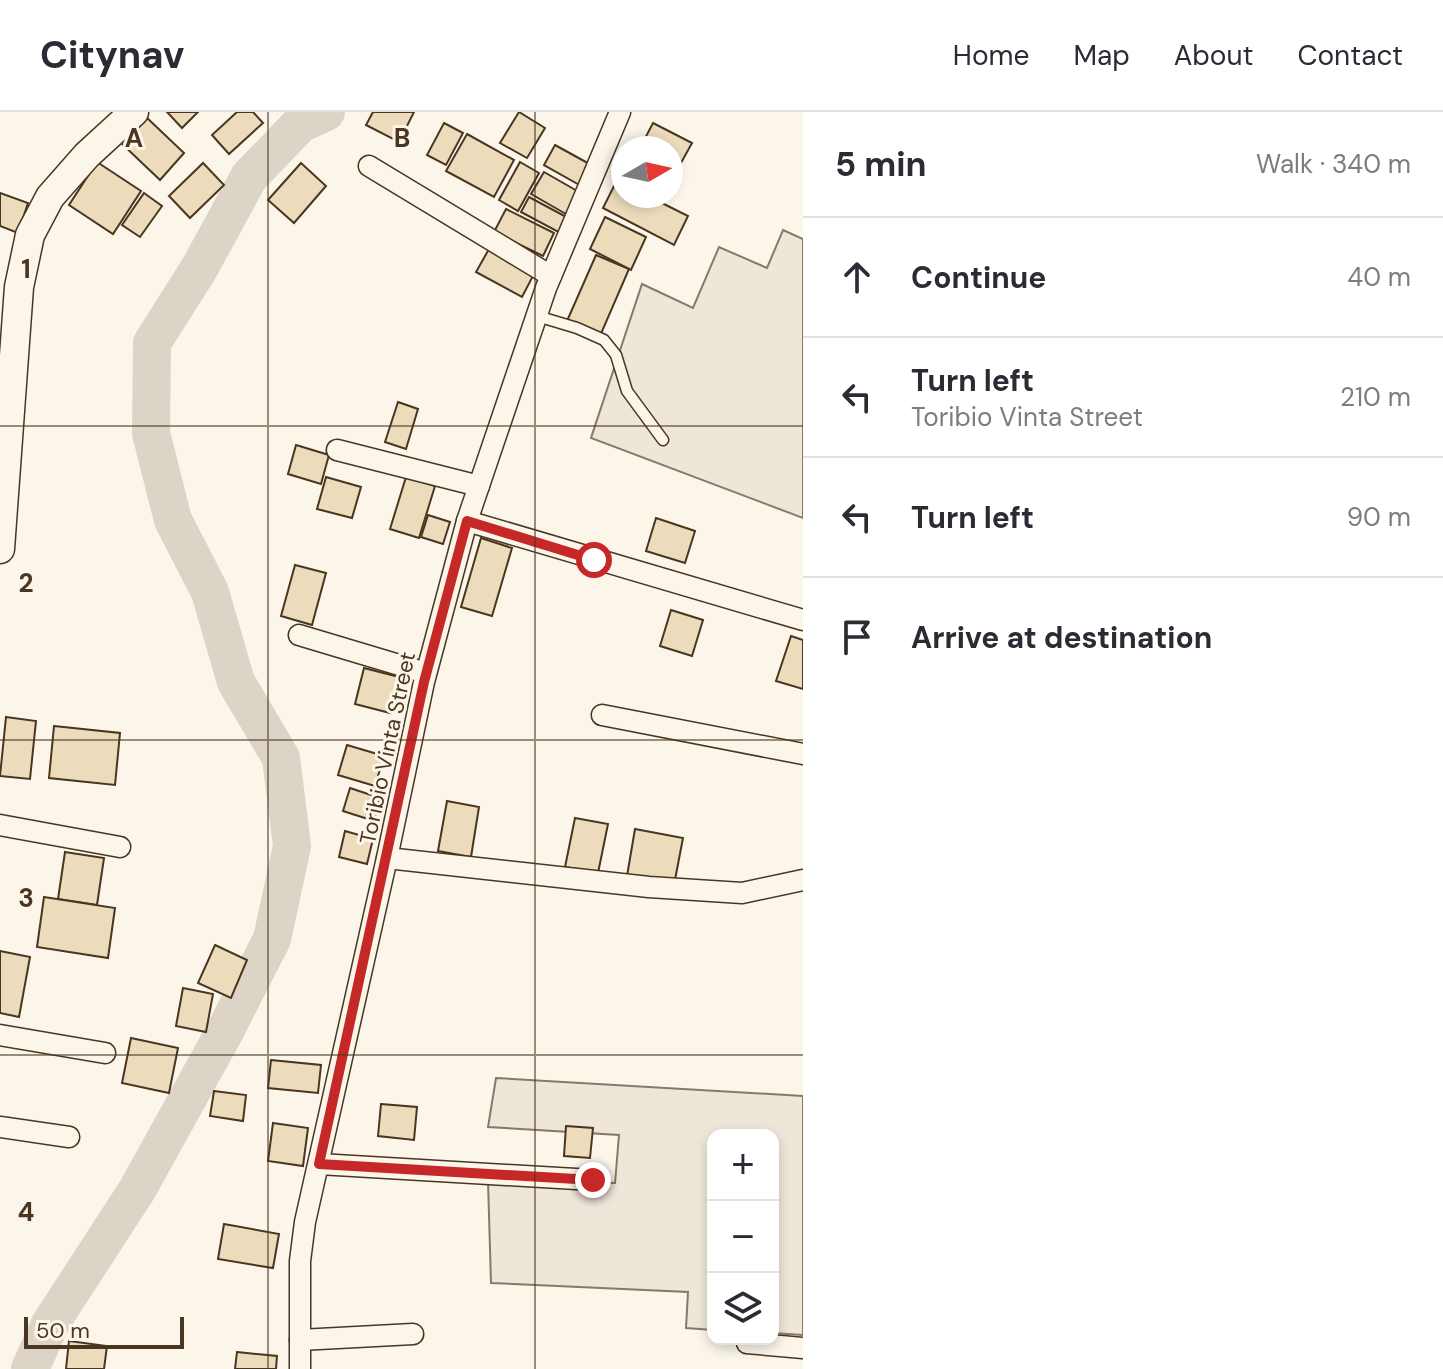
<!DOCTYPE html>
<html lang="en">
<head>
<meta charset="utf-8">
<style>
  body { margin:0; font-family:"DM Sans",sans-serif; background:#f7f7f7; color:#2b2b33 }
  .controls { position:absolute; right:24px; bottom:24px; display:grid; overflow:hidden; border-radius:16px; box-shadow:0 4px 12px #0003 }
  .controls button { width:72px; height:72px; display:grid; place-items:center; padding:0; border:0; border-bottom:2px solid #e1e1e2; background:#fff; color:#2b2b33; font:40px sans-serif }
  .compass { position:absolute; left:611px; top:24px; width:72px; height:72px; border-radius:50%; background:#fff; box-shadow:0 4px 12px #0003; rotate:81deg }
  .scale { position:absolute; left:24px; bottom:20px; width:160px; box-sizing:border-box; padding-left:8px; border:4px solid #4a3520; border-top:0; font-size:22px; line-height:28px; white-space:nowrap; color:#4a3520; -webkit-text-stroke:6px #fbf6e9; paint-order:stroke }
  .stop { position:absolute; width:24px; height:24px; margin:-18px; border:6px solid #c62828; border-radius:50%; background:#fff }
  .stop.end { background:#c62828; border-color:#fff; box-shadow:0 2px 8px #0008 }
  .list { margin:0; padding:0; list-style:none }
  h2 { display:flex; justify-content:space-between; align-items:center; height:104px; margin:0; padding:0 32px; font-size:34px }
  h2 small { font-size:26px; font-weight:400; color:#7c7c81 }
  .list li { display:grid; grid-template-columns:52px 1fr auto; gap:24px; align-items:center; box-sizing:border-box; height:120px; padding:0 32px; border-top:2px solid #e1e1e2 }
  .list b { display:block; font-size:30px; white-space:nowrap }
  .list p { margin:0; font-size:26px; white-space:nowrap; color:#7c7c81 }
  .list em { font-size:26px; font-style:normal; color:#7c7c81 }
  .icon { flex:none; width:44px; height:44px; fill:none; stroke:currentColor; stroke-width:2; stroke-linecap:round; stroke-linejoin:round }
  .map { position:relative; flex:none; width:803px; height:1257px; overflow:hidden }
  header { display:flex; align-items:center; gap:48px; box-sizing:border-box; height:112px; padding:0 40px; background:#fff; border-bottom:2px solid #e1e1e2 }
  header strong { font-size:38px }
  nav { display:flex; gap:44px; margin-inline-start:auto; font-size:28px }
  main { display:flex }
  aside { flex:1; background:#fff }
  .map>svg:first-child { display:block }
</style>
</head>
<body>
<header>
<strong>Citynav</strong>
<nav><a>Home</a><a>Map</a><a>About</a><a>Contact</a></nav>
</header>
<main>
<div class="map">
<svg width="803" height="1257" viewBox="0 0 803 1257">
  <rect width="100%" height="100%" fill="#fbf6e9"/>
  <!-- green -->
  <g fill="#ede6d9" stroke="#887966" stroke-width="2">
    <path d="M 783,118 L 803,127 L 803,406 L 591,326 L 642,172 L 693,196 L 719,135 L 767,156 Z"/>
    <path d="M 496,966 L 803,984 L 803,1223 L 773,1221 L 773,1023 L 713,1023 L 713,1218 L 686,1216 L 688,1180 L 491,1171 L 488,1069 L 615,1071 L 619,1023 L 488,1015 Z"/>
  </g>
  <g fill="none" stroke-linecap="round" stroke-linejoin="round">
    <!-- river -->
    <path stroke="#dcd4c6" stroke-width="38" d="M 30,1257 L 50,1212 L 137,1078 L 224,921 L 272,827 L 292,734 L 281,646 L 236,570 L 210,480 L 173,408 L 151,321 L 152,231 L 200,155 L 249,65 L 300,12 L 326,0"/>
  </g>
  <!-- building -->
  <g fill="#ecdcbc" stroke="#4a3520" stroke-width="2">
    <path d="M 167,0 L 198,0 L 182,16 Z"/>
    <path d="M 237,0 L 253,0 L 263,11 L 229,42 L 212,23 Z"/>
    <path d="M 373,0 L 414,0 L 399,30 L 366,13 Z"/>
    <path d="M 519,0 L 545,16 L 527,46 L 500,31 Z"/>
    <path d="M 145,4 L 184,41 L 160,68 L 120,30 Z"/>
    <path d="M 444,11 L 463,21 L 446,53 L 427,43 Z"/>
    <path d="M 653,11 L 692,31 L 676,60 L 671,58 L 671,36 L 640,36 Z"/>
    <path d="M 467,22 L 514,48 L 494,85 L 446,59 Z"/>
    <path d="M 555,33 L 595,55 L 583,75 L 544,53 Z"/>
    <path d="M 97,50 L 141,79 L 113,122 L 69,93 Z"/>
    <path d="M 520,50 L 539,61 L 518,99 L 499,88 Z"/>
    <path d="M 203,51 L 224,73 L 190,106 L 169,84 Z"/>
    <path d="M 301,51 L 326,74 L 294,111 L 268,88 Z"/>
    <path d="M 544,60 L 579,80 L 566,102 L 531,82 Z"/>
    <path d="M 617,68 L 623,71 L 623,84 L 648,84 L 688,104 L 674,133 L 603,96 Z"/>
    <path d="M 0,81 L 28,91 L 18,121 L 0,114 Z"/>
    <path d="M 144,81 L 162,94 L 140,125 L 122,113 Z"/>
    <path d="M 529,85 L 572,108 L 564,123 L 521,100 Z"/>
    <path d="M 506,97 L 554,121 L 543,144 L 494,120 Z"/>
    <path d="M 605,105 L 646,125 L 631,158 L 590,137 Z"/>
    <path d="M 489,137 L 534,162 L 522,185 L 476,160 Z"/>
    <path d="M 596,143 L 629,157 L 600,224 L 567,209 Z"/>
    <path d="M 398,290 L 418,297 L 406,337 L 385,330 Z"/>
    <path d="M 296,333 L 329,343 L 321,372 L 288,362 Z"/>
    <path d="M 326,365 L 361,375 L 352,406 L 317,397 Z"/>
    <path d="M 406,365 L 435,374 L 419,426 L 390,417 Z"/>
    <path d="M 428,403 L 450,410 L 443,432 L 421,425 Z"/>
    <path d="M 656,406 L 695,419 L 685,451 L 646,439 Z"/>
    <path d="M 481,426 L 512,436 L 492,504 L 461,495 Z"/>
    <path d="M 295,453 L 326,461 L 312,513 L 281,504 Z"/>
    <path d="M 671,498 L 703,508 L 692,544 L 660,534 Z"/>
    <path d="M 791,524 L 803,528 L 803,577 L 776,569 Z"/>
    <path d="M 364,556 L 399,565 L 390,601 L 355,592 Z"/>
    <path d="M 6,605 L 36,609 L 30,667 L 0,664 Z"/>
    <path d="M 54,614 L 120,621 L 115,673 L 49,666 Z"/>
    <path d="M 347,633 L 384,644 L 375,674 L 338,663 Z"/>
    <path d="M 350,676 L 380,686 L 374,709 L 343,699 Z"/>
    <path d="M 447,689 L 479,695 L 471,745 L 438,739 Z"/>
    <path d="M 575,706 L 608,712 L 598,761 L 565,755 Z"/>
    <path d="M 635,717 L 683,726 L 674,773 L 627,764 Z"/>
    <path d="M 345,719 L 373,727 L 367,752 L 339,745 Z"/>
    <path d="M 65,740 L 104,746 L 97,793 L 58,787 Z"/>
    <path d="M 44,785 L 115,796 L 108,846 L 37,835 Z"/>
    <path d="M 215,833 L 247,848 L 231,886 L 198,871 Z"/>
    <path d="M 0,839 L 30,845 L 19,905 L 0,901 Z"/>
    <path d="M 183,876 L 213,882 L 206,920 L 176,914 Z"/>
    <path d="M 131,926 L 178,936 L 169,981 L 122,971 Z"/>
    <path d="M 271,948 L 321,953 L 318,981 L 268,976 Z"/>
    <path d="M 214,979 L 246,983 L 243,1009 L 210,1004 Z"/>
    <path d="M 381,992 L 417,995 L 414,1028 L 378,1024 Z"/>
    <path d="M 273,1011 L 308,1016 L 303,1054 L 268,1049 Z"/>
    <path d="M 566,1014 L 593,1016 L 590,1046 L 564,1044 Z"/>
    <path d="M 224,1112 L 279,1122 L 273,1156 L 218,1147 Z"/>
    <path d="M 69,1229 L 107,1234 L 104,1257 L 66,1257 Z"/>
    <path d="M 237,1240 L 277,1244 L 276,1257 L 235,1257 Z"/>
  </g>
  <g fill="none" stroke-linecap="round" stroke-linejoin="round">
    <defs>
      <path id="lane" d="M 537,204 L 577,216 L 604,228 L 616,243 L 627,279 L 663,328"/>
      <g id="street">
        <path d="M 369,54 L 551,164"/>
        <path d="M 337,338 L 479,374"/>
        <path d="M 467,409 L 803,508"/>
        <path d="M 299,523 L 426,561"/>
        <path d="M 602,603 L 803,642"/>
        <path d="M 0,713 L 120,735"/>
        <path d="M 387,746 L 649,775 L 742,781 L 803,768"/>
        <path d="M 0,923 L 105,941"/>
        <path d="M 0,1015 L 69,1025"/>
        <path d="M 319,1052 L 593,1068"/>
        <path d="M 300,1228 L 413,1222"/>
        <path d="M 747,1231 L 803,1236"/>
        <path d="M 300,1257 L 300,1149 L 305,1110 L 387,746 L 424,570 L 467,409 L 546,176 L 620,0"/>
      </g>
      <path id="secondary" d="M 0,437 L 19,175 L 30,123 L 50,85 L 87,43 L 134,0"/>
    </defs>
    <!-- lane casing -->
    <use href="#lane" stroke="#4a3520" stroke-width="13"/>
    <!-- street casing -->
    <use href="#street" stroke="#4a3520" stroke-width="23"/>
    <!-- secondary casing -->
    <use href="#secondary" stroke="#4a3520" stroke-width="31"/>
    <!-- lane -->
    <use href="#lane" stroke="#fbf6e9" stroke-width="10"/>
    <!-- street -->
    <use href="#street" stroke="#fbf6e9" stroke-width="20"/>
    <!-- secondary -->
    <use href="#secondary" stroke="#fbf6e9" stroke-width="28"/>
  </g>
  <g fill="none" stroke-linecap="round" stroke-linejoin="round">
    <!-- route -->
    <path stroke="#c62828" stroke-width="10" d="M 593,1068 L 319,1052 L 424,570 L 467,409 L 594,448"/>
  </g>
  <!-- grid -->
  <path fill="none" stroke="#4a3520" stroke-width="2" stroke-opacity="0.55" d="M 268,0 L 268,1257M 535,0 L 535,1257M 0,314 L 803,314M 0,628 L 803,628M 0,943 L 803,943"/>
  <g text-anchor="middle" stroke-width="6" stroke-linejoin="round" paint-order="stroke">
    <!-- street labels -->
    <g font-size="22" fill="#4a3520" stroke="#fbf6e9">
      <text transform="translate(387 636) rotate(-78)" y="8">Toribio Vinta Street</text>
    </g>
  </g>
  <g font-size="26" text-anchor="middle" font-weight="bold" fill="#4a3520" stroke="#fbf6e9" stroke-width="6" stroke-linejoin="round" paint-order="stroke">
    <text x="134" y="35">A</text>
    <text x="402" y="35">B</text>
    <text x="26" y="166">1</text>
    <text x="26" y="480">2</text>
    <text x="26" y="795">3</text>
    <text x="26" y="1109">4</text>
  </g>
</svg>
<div class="controls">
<button>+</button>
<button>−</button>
<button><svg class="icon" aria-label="layers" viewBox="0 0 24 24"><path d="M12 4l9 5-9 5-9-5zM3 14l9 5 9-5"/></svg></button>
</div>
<svg class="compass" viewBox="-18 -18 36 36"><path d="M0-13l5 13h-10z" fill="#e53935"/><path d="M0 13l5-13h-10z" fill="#7c7c81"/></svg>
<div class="scale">50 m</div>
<div class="stop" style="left:594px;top:448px"></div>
<div class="stop end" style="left:593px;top:1068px"></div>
</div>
<aside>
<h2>5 min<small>Walk · 340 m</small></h2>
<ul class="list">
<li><svg class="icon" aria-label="ahead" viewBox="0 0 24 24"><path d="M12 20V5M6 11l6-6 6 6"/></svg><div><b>Continue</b></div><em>40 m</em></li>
<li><svg class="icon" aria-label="left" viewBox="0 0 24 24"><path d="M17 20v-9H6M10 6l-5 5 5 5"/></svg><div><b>Turn left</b><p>Toribio Vinta Street</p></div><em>210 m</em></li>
<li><svg class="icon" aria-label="left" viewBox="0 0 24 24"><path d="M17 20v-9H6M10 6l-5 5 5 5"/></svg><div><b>Turn left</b></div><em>90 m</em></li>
<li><svg class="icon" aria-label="arrive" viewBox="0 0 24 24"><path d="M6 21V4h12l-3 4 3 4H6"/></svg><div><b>Arrive at destination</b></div></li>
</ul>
</aside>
</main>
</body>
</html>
